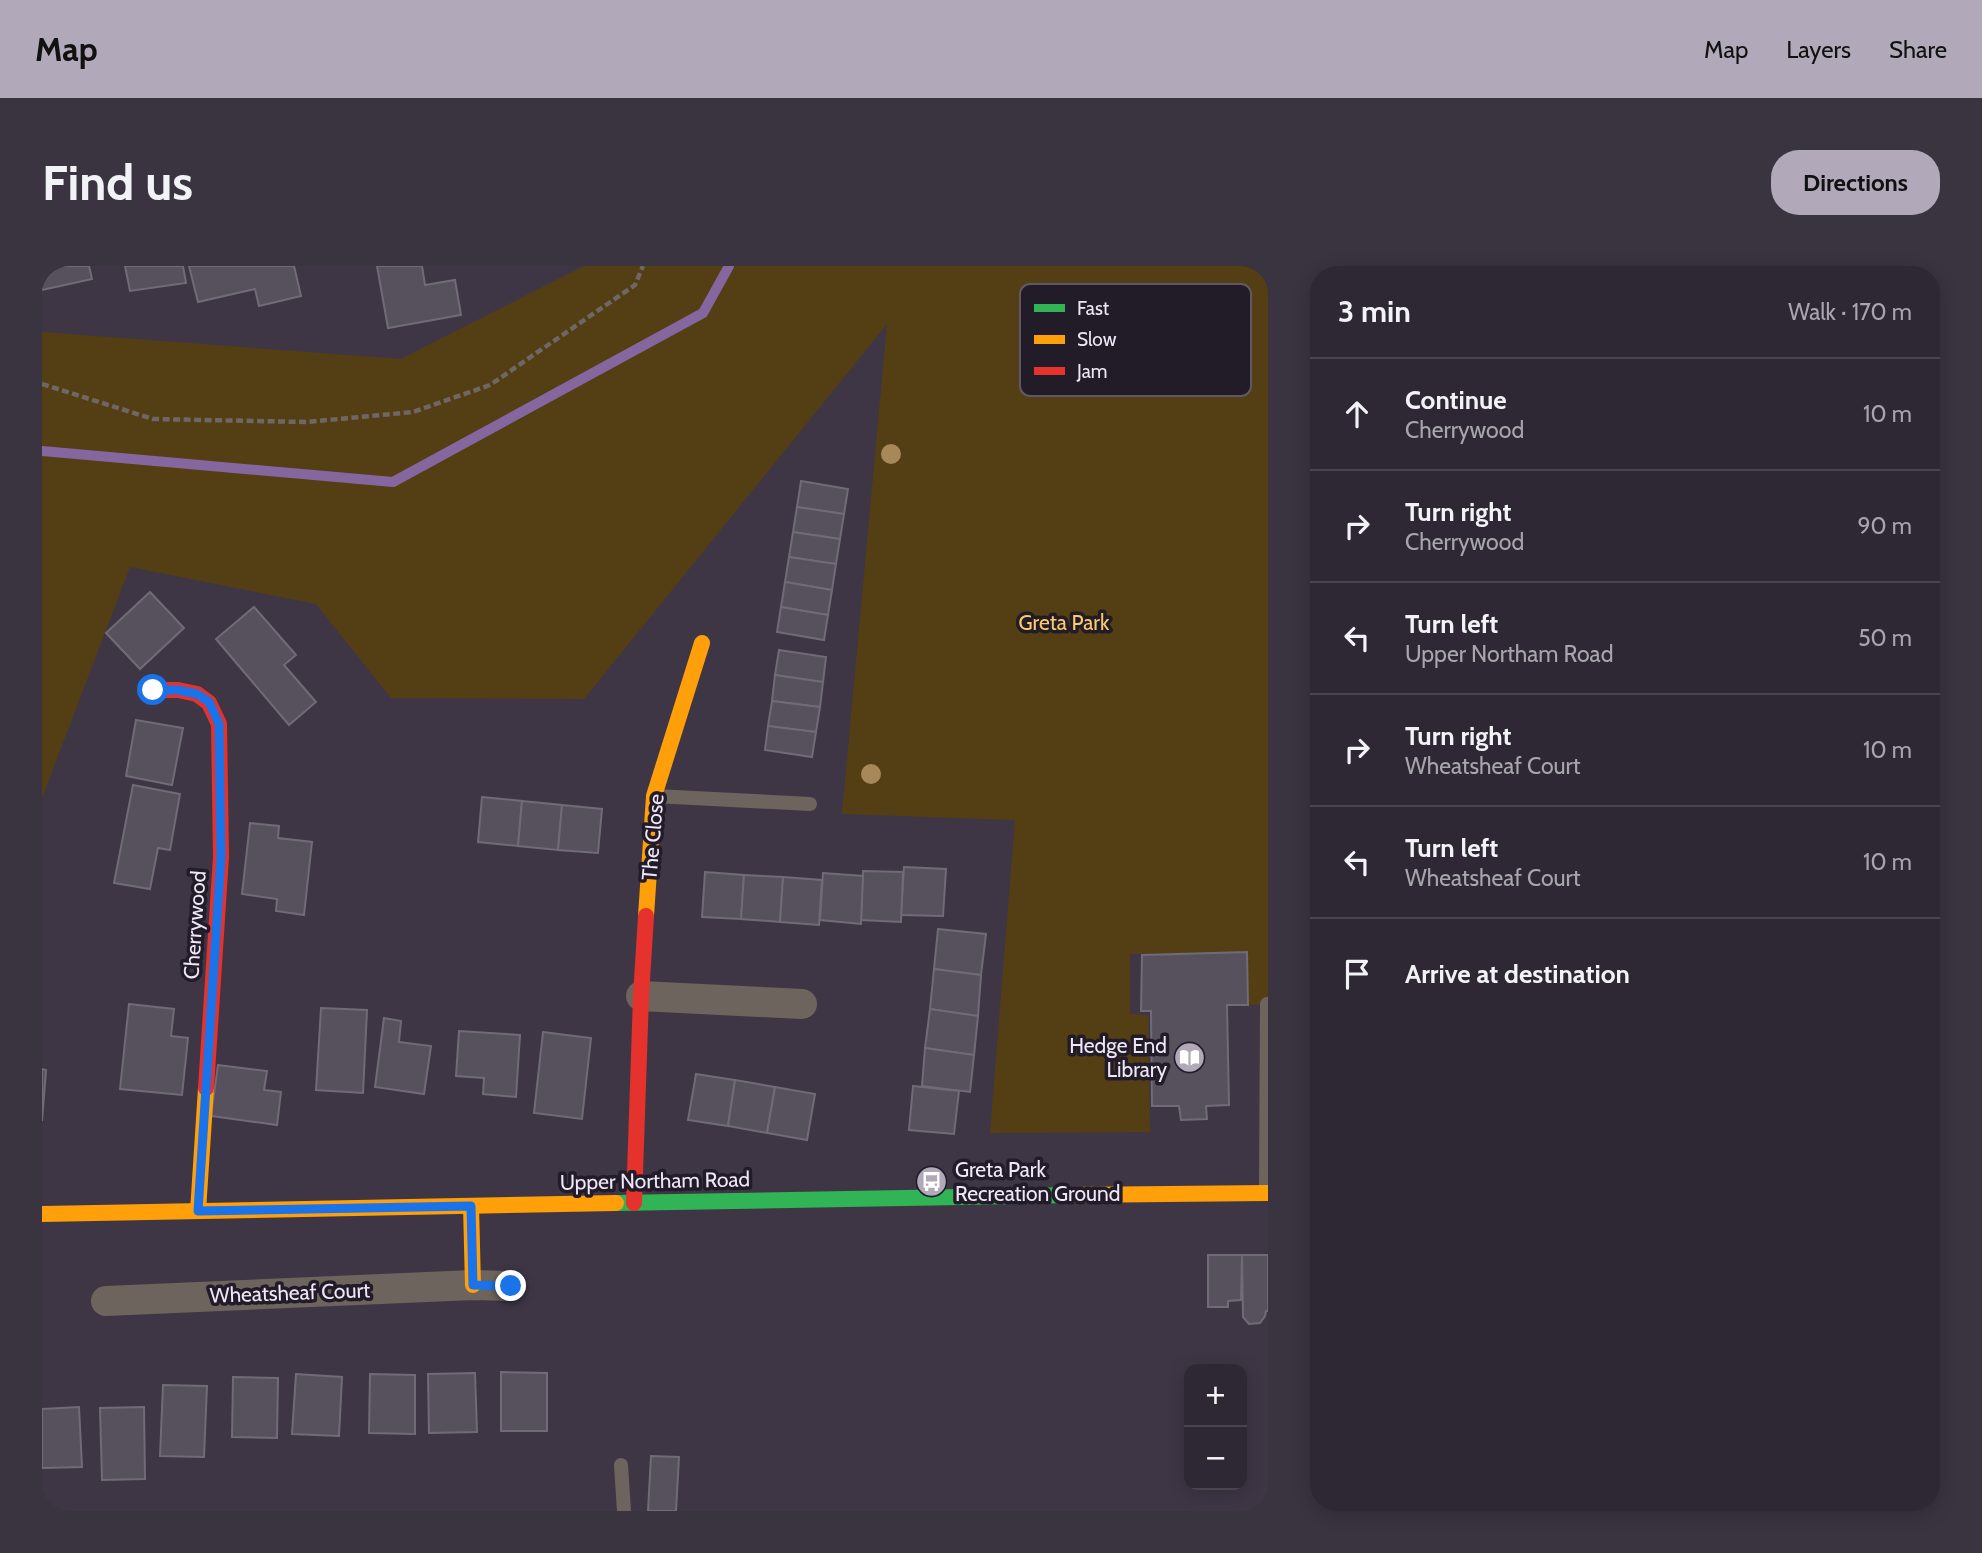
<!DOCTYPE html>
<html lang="en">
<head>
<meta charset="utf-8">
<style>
  body { margin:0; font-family:Cabin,sans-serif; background:#3a3440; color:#f1f3f6 }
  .controls { position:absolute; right:21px; bottom:21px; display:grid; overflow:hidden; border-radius:14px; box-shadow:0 4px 18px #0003 }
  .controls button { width:63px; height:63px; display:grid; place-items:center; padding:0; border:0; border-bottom:2px solid #49444f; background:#2e2834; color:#f1f3f6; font:35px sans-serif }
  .stop { position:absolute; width:21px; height:21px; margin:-16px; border:5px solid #1a73e8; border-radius:50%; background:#fff }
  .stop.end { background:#1a73e8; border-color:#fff; box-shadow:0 2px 7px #0008 }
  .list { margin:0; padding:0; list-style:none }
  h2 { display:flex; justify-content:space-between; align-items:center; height:91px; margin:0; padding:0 28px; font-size:30px }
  h2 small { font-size:23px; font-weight:400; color:#a7a6ac }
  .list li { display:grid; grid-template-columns:46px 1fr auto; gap:21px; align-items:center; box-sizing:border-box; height:112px; padding:0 28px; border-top:2px solid #49444f }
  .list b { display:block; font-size:26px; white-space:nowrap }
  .list p { margin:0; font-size:23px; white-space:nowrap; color:#a7a6ac }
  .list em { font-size:23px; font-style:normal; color:#a7a6ac }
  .icon { flex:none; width:38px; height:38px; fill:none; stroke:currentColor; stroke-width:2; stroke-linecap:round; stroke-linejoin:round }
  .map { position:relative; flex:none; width:1226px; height:1245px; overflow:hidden; border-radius:28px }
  header { display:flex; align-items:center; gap:42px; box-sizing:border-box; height:98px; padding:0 35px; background:#b1a8b9; color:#111 }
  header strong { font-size:33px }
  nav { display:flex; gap:38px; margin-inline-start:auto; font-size:24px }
  .intro { display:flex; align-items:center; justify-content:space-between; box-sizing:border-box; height:168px; padding:0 42px }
  h1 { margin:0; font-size:49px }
  .button { padding:18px 32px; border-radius:28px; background:#b1a8b9; color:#111; font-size:24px; font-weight:700 }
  main { display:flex; gap:42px; padding:0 42px }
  aside { flex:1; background:#2e2834; border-radius:28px; box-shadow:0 4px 18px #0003 }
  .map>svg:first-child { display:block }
</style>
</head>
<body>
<header>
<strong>Map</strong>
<nav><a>Map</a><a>Layers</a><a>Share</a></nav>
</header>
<div class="intro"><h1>Find us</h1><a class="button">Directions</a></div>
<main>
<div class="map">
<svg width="1226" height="1245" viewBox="0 0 1226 1245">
  <rect width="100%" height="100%" fill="#3e3645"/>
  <!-- green -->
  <path fill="#543f15" d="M 542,0 L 1226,0 L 1226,738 L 1206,739 L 1205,686 L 1088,688 L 1088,748 L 1106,749 L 1108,866 L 948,867 L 973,554 L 800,548 L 845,58 L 542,433 L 349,432 L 274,338 L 88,301 L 0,532 L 0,66 L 359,93 Z"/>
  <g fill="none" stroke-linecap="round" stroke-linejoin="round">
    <!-- stream -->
    <path stroke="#86669f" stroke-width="10" d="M 0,185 L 351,216 L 661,47 L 687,0"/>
  </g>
  <!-- building -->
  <g fill="#57505d" stroke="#716a77" stroke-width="2">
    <path d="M 0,0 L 47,0 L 50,13 L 0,24 Z"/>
    <path d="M 83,0 L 141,0 L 144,17 L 88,25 Z"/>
    <path d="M 147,0 L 252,0 L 259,30 L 217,40 L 213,23 L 156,36 Z"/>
    <path d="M 335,0 L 380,0 L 383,19 L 413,14 L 419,49 L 346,62 Z"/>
    <path d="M 759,215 L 806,223 L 802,248 L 755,241 Z"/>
    <path d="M 755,241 L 802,248 L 798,273 L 751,266 Z"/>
    <path d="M 751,266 L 798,273 L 794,298 L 747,291 Z"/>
    <path d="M 747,291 L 794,298 L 790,324 L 743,316 Z"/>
    <path d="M 743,316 L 790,324 L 786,349 L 739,341 Z"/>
    <path d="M 108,326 L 142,362 L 98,403 L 64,367 Z"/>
    <path d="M 212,341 L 254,389 L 242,399 L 274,436 L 247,459 L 174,373 Z"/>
    <path d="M 739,341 L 786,349 L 782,374 L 735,366 Z"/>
    <path d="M 737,384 L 784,391 L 781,416 L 733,409 Z"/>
    <path d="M 733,409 L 781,416 L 778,441 L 730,435 Z"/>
    <path d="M 730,435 L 778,441 L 774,466 L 726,460 Z"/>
    <path d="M 94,454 L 141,462 L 130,519 L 84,510 Z"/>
    <path d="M 726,460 L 774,466 L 770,491 L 723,484 Z"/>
    <path d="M 91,519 L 138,528 L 128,584 L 116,582 L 108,623 L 72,617 Z"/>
    <path d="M 440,531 L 480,535 L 476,580 L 436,576 Z"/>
    <path d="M 480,535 L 520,539 L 516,584 L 476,580 Z"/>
    <path d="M 520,539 L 560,543 L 556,587 L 516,584 Z"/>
    <path d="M 208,557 L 237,560 L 236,572 L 270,576 L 262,649 L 234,645 L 235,633 L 200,628 Z"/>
    <path d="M 862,601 L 904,603 L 901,650 L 859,649 Z"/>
    <path d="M 821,605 L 861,606 L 859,656 L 819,654 Z"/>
    <path d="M 663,606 L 702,609 L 699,653 L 660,651 Z"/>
    <path d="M 781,607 L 821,610 L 819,658 L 778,654 Z"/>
    <path d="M 702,609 L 741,611 L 738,656 L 699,653 Z"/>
    <path d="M 741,611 L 780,614 L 777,659 L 738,656 Z"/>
    <path d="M 896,663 L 944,668 L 939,709 L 892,703 Z"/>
    <path d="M 1205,686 L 1206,739 L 1185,739 L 1187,839 L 1164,840 L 1165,853 L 1139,854 L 1137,840 L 1110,840 L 1109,745 L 1099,745 L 1100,689 Z"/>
    <path d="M 892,703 L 939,709 L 936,750 L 888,743 Z"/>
    <path d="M 87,738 L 132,743 L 129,770 L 146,772 L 140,829 L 78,823 Z"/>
    <path d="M 279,742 L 325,744 L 321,827 L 274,824 Z"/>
    <path d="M 888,743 L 936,750 L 932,789 L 883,782 Z"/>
    <path d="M 342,752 L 359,755 L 357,776 L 389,780 L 382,828 L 333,821 Z"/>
    <path d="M 417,765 L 478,769 L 474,831 L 441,828 L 442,812 L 414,810 Z"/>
    <path d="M 501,766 L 549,772 L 540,853 L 492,847 Z"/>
    <path d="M 883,782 L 932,789 L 928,826 L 880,820 Z"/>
    <path d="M 176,799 L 225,805 L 222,824 L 239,826 L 235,859 L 169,850 Z"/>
    <path d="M 0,803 L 4,804 L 0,855 Z"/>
    <path d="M 654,808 L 693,814 L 686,860 L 646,854 Z"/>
    <path d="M 693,814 L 733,821 L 725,867 L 686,860 Z"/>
    <path d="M 871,820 L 917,825 L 912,868 L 867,864 Z"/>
    <path d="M 733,821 L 773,828 L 765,874 L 725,867 Z"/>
    <path d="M 1166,989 L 1200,989 L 1199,1034 L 1186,1035 L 1186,1041 L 1166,1041 Z"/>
    <path d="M 1200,989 L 1226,989 L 1226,1045 L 1224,1045 L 1223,1050 L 1218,1057 L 1207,1058 L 1201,1051 Z"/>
    <path d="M 459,1106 L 505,1107 L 505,1165 L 459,1165 Z"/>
    <path d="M 433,1107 L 435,1166 L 387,1167 L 386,1108 Z"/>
    <path d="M 254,1108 L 300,1111 L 297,1170 L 250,1168 Z"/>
    <path d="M 328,1108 L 373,1109 L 373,1168 L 327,1167 Z"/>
    <path d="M 191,1111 L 236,1112 L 235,1172 L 190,1171 Z"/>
    <path d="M 121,1119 L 165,1120 L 162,1191 L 118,1190 Z"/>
    <path d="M 37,1141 L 40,1201 L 0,1202 L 0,1143 Z"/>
    <path d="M 102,1141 L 103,1213 L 60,1214 L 58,1142 Z"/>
    <path d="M 609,1190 L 637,1191 L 634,1245 L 606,1245 Z"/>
  </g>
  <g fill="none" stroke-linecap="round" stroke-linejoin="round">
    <!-- path -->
    <path stroke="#6f6765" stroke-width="4.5" stroke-dasharray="7 3.5" stroke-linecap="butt" d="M 0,118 L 111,153 L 265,156 L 371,146 L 448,119 L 593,19 L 601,0"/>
    <!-- lane -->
    <g stroke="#6d655d" stroke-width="14">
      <path d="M 613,530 L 768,538"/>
      <path d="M 1224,926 L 1225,738"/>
      <path d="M 579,1199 L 582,1245"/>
    </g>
    <!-- street -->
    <g stroke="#6d655d" stroke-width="30">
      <path d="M 599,730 L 760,738"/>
      <path d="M 64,1035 L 431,1019 L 469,1020"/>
    </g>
    <!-- fast -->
    <path stroke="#30b455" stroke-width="16" d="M 574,937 L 1027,929"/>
    <!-- slow -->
    <g stroke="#ff9f0a" stroke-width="16">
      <path d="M 604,650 L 612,530 L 660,377"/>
      <path d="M 1027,929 L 1226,927"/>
      <path d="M 429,940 L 431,1019"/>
      <path d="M 156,945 L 164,822"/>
      <path d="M 0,948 L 574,937"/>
    </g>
    <!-- jam -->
    <g stroke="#e5322d" stroke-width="16">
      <path d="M 111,424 L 136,424 L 155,428 L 167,437 L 177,458 L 179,591 L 164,822"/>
      <path d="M 592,937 L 599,730 L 604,650"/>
    </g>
  </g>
  <!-- trees -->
  <g fill="#a68859">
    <circle cx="849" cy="188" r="10"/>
    <circle cx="829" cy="508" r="10"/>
  </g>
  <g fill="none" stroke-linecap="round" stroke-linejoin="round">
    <!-- route -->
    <path stroke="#1a73e8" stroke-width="9" d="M 111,424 L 136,424 L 155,428 L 167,436 L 177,458 L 179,591 L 156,945 L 429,940 L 431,1019 L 469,1020"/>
  </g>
  <!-- icons -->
  <defs>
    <symbol id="library-disc" viewBox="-11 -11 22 22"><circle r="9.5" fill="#b1a8b9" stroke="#221b28"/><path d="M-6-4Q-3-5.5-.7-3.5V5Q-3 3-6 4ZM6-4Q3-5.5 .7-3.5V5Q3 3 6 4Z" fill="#fff"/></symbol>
    <symbol id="bus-disc" viewBox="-11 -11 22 22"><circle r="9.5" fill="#b1a8b9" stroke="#221b28"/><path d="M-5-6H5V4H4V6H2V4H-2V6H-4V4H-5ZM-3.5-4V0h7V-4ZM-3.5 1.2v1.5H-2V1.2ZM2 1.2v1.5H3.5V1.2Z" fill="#fff"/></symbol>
  </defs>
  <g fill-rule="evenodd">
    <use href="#library-disc" x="1130" y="774" width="35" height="35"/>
    <use href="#bus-disc" x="872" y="898" width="35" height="35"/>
  </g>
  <g text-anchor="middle" stroke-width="7" stroke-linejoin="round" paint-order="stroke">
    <!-- park labels -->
    <g font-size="21" fill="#fccb69" stroke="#221b28">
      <text x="1022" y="364">Greta Park</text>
    </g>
    <!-- street labels -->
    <g font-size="21" fill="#efe6f7" stroke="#221b28">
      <text transform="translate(611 571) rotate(-85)" y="7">The Close</text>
      <text transform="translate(153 659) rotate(-86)" y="7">Cherrywood</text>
      <text transform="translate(613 915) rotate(-1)" y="7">Upper Northam Road</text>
      <text transform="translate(248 1027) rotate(-2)" y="7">Wheatsheaf Court</text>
    </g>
    <!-- poi labels -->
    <g font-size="21" fill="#efe6f7" stroke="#221b28" text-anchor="end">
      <text x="1125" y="787">Hedge End<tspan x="1125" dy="24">Library</tspan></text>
      <text x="913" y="911" text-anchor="start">Greta Park<tspan x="913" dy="24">Recreation Ground</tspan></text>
    </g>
  </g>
  <!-- legend -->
  <rect x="978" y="18" width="231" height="112" rx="10" fill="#221b28" stroke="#605866" stroke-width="2"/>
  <rect x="992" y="38" width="31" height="8" fill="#30b455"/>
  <rect x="992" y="69" width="31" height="9" fill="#ff9f0a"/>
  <rect x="992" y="101" width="31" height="8" fill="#e5322d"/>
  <g font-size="19" fill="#efe6f7">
    <text x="1035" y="49">Fast</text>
    <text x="1035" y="80">Slow</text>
    <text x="1035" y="112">Jam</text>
  </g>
</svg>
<div class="controls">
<button>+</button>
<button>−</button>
</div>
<div class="stop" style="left:111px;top:424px"></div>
<div class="stop end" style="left:469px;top:1020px"></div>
</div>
<aside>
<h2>3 min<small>Walk · 170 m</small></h2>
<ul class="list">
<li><svg class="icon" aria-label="ahead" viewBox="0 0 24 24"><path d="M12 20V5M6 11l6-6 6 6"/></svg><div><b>Continue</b><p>Cherrywood</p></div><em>10 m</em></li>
<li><svg class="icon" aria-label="right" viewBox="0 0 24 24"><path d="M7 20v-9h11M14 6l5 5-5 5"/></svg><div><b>Turn right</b><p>Cherrywood</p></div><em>90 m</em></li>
<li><svg class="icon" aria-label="left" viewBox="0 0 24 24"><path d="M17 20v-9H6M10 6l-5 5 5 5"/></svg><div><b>Turn left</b><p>Upper Northam Road</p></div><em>50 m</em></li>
<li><svg class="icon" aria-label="right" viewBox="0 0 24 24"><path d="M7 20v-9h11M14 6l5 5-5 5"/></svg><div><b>Turn right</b><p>Wheatsheaf Court</p></div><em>10 m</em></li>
<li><svg class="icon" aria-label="left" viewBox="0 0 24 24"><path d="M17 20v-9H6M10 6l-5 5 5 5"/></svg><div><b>Turn left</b><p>Wheatsheaf Court</p></div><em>10 m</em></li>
<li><svg class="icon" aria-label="arrive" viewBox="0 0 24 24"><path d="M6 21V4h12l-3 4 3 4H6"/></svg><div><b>Arrive at destination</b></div></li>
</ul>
</aside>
</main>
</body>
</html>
